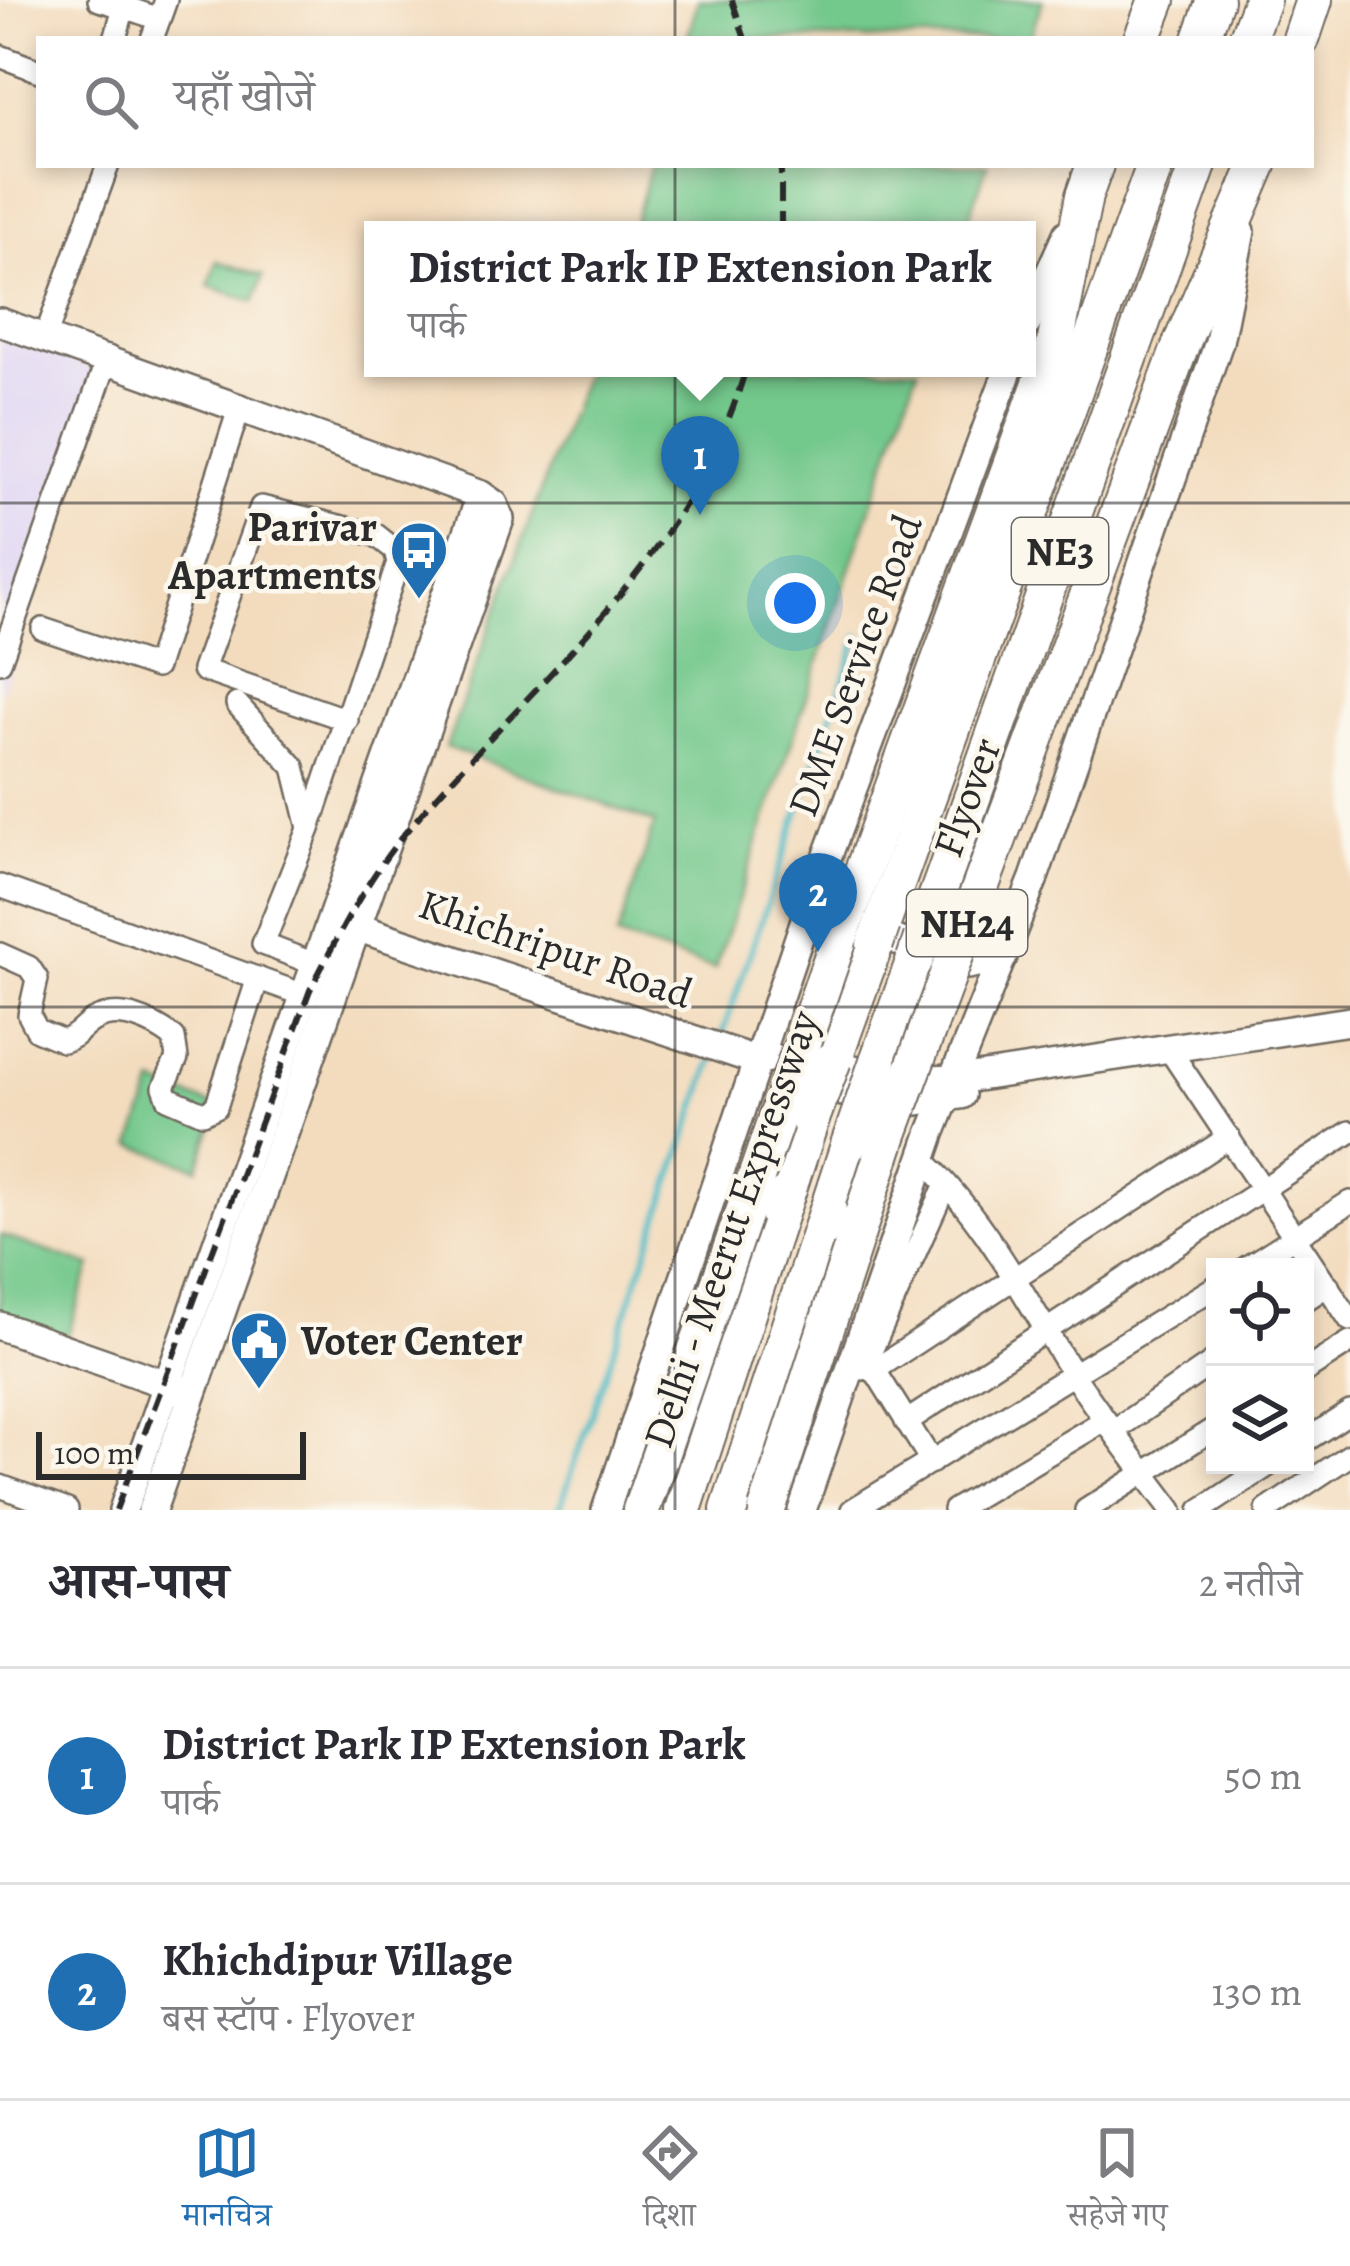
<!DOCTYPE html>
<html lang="hi">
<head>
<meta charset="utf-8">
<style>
  body { margin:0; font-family:Alegreya,"Noto Serif Devanagari",serif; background:#f7f7f7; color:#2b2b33 }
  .controls { position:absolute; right:36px; bottom:36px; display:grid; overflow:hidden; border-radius:0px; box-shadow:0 6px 18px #0003 }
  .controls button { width:108px; height:108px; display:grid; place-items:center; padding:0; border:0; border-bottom:3px solid #e1e1e2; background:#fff; color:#2b2b33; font:60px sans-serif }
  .scale { position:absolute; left:36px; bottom:30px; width:270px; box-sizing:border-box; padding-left:12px; border:6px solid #2b2b2b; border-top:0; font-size:33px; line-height:42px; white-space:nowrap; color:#2b2b2b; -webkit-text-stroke:9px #fbf7ec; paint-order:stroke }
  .you { position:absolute; left:795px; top:603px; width:42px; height:42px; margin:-30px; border:9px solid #fff; border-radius:50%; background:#1a73e8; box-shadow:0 0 0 18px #1a73e833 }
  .badge { display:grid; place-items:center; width:78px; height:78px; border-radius:50%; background:#1f6fb2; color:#fff; font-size:39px; font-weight:700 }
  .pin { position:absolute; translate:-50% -99px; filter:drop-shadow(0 3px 6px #0008) }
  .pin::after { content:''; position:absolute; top:63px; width:42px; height:36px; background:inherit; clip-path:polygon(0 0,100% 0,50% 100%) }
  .popup { position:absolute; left:364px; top:221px; width:672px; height:156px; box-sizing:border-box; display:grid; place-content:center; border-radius:0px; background:#fff; filter:drop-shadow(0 3px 9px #0005); font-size:39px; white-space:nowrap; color:#7c7c81 }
  .popup b { font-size:45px; color:#2b2b33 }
  .popup::after { content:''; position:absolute; left:50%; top:100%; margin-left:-24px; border:24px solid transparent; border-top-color:#fff }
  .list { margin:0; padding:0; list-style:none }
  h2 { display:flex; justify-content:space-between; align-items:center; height:156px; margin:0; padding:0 48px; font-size:51px }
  h2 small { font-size:39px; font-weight:400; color:#7c7c81 }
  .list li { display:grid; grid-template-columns:78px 1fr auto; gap:36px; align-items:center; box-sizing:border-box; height:216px; padding:0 48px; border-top:3px solid #e1e1e2 }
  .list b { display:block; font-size:45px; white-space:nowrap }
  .list p { margin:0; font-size:39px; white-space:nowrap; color:#7c7c81 }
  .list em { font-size:39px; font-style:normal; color:#7c7c81 }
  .icon { flex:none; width:66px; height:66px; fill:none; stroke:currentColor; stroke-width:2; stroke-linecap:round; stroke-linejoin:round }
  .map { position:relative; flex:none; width:1350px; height:1510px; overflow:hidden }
  .search { position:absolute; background:#fff; box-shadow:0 6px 18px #0003; left:36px; right:36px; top:36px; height:132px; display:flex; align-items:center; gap:30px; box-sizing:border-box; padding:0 42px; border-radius:0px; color:#7c7c81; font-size:45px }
  .sheet { height:588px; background:#fff }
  nav { display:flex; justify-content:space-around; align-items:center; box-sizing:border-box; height:168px; border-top:3px solid #e1e1e2; background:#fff; font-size:33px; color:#7c7c81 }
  nav a { display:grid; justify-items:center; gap:6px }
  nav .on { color:#1f6fb2 }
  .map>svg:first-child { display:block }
</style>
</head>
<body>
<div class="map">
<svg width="1350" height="1510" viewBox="0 0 1350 1510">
  <rect width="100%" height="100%" fill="#fbf7ec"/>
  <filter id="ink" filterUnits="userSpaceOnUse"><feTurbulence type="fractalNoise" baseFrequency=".00833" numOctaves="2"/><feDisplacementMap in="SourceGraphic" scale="24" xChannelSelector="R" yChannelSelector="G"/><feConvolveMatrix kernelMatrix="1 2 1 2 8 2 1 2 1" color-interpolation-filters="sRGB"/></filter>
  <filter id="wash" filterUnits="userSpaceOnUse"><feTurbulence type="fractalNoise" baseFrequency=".004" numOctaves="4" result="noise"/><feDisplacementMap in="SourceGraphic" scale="48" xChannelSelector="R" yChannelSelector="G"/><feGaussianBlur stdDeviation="2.7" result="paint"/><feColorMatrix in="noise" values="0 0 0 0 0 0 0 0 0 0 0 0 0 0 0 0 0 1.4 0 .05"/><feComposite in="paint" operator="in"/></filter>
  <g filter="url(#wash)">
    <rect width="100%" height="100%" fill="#f3dcbe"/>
    <!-- built -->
    <path fill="#dfd5f5" d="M 0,335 L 113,375 L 0,696 Z"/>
    <!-- green -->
    <g fill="#73c88c" stroke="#4f7a5c" stroke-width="3">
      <path d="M 698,0 L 1043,0 L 1029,39 L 687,39 Z"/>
      <path d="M 651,165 L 987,165 L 965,230 L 632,230 Z"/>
      <path d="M 217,261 L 263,276 L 254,302 L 209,286 Z"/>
      <path d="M 586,368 L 918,368 L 715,969 L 617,937 L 655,823 L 446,747 Z"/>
      <path d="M 154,1084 L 219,1107 L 198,1168 L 132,1145 Z"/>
      <path d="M 0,1235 L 91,1266 L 67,1337 L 0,1314 Z"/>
    </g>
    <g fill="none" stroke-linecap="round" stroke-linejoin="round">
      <!-- stream -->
      <g stroke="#4cbac4" stroke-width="6">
        <path d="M 720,1041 L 859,636"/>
        <path d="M 559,1510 L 715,1053"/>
      </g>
    </g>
  </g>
  <g filter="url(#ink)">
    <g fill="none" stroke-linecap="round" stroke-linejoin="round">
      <defs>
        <g id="street">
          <path d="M 99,0 L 124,7 L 115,39"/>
          <path d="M 126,0 L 124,7 L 159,19"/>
          <path d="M 152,39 L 166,0"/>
          <path d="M 0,56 L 39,71"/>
          <path d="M 45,338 L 108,165"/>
          <path d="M 43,629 L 156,667 L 240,406"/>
          <path d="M 0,662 L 108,357"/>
          <path d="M 237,704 L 294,767 L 309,828"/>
          <path d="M 0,886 L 301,994"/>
          <path d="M 0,954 L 29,967 L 37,979 L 29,1015 L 37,1030 L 63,1041 C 78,1037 81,1027 94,1020 C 121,1006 153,1022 174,1038 L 177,1058 L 164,1087 L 168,1098 L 203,1113 L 216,1107 L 258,978"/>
          <path d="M 312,963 L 263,944 L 309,829 L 398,563 L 395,550 L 376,535 L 261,507 L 203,670 L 347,720"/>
          <path d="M 1171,1052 L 1350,1320"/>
          <path d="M 923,1160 C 986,1219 1027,1302 1073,1374 C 1104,1421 1138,1465 1172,1510"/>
          <path d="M 1247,1267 L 1350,1202"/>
          <path d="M 1305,1300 L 1328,1285"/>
          <path d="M 869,1361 L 932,1462"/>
          <path d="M 863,1369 L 946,1184"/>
          <path d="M 873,1371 L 1229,1137"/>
          <path d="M 1305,1371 L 1350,1342"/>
          <path d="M 906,1422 L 1350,1132"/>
          <path d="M 1113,1431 L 1215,1361"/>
          <path d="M 1305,1441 L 1350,1412"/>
          <path d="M 0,1486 L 67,1510"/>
          <path d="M 852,1510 L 1215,1287"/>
          <path d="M 954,1510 L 1105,1420"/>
          <path d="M 1086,1510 L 1215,1428"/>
          <path d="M 1201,1510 L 1269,1465"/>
          <path d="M 1267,1510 L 1350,1455"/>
        </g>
        <g id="secondary">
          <path d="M 0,322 L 481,495 L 494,504 L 500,519 L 152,1510"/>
          <path d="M 1027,323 L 1067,234"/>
          <path d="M 814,893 L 832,918 L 968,965 L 1003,957"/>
          <path d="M 341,922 L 758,1061 L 772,1057"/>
          <path d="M 815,1061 L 911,1081 L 971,1078 L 1350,1021"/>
          <path d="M 804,1085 L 904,1103 L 961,1095"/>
          <path d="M 0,1326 L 183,1390"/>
          <path d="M 123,1510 L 481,495"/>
          <path d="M 606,1510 L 814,893 L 1009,368"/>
          <path d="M 802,1510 L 931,1134 L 1034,878 L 1219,342 L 1241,231"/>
        </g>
        <g id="highway">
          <path d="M 1142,39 L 1157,0"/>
          <path d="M 1201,39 L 1215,0"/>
          <path d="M 1247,39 L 1262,0"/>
          <path d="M 1301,39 L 1314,0"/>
          <path d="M 1182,342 L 1258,165"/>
          <path d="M 848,912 L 1055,345 L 1084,196 L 1095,165"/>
          <path d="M 882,924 L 1155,165"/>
          <path d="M 922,938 L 1198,165"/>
          <path d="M 833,1060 L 875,944"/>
          <path d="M 878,1061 L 915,959"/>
          <path d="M 786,1195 L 810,1122"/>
          <path d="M 828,1210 L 850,1142"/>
          <path d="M 683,1510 L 779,1216"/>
          <path d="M 729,1510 L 821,1231"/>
        </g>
      </defs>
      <!-- street casing -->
      <use href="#street" stroke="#71695e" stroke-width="26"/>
      <!-- secondary casing -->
      <use href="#secondary" stroke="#71695e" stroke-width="32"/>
      <!-- highway casing -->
      <use href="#highway" stroke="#71695e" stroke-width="40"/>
      <!-- street -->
      <use href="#street" stroke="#fff" stroke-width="21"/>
      <!-- secondary -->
      <use href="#secondary" stroke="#fff" stroke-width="27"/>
      <!-- highway -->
      <use href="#highway" stroke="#fff" stroke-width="36"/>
      <!-- rail -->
      <g stroke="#2b2b2b" stroke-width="6" stroke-dasharray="18 9" stroke-linecap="butt">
        <path d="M 732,0 L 745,39"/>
        <path d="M 781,230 L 781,165"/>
        <path d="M 116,1510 L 310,990 C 339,934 368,876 410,827 C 532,682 692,558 746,368"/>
      </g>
      <defs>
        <g id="highway-bridge">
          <path d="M 875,944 L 882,924"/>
          <path d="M 915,959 L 922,938"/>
          <path d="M 810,1122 L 833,1060"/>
          <path d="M 850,1142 L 878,1061"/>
          <path d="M 779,1216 L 786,1195"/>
          <path d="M 821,1231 L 828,1210"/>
          <path d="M 641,1510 L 848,912"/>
          <path d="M 767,1510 L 889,1134 L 1182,342"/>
        </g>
      </defs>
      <!-- highway-bridge casing -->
      <use href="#highway-bridge" stroke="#71695e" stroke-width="40" stroke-linecap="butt"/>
      <!-- highway-bridge -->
      <use href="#highway-bridge" stroke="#fff" stroke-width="36"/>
    </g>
  </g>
  <!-- grid -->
  <path fill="none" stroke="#2b2b2b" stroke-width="3" stroke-opacity="0.55" d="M 675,0 L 675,39M 675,165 L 675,1510M 0,503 L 1350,503M 0,1007 L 1350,1007"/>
  <!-- icons -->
  <defs>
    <symbol id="bus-pin" viewBox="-11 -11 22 30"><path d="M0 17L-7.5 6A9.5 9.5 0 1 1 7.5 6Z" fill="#1f6fb2" stroke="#fbf7ec"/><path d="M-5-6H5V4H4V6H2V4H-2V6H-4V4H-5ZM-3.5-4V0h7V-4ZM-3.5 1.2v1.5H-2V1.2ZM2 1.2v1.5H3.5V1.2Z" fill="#fff"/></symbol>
    <symbol id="civic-pin" viewBox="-11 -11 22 30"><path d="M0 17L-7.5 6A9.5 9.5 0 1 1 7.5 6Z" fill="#1f6fb2" stroke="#fbf7ec"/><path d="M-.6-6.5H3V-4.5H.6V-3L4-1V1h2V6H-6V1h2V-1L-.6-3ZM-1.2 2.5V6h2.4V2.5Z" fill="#fff"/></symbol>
  </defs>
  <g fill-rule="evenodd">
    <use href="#bus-pin" x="386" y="517" width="66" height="90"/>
    <use href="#civic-pin" x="226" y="1307" width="66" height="90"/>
  </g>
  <g text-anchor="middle" stroke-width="9" stroke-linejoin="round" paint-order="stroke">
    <!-- shield labels -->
    <g fill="#fbf7ec" stroke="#696865" stroke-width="3">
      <rect x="1012" y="518" width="96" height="66" rx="9"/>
      <rect x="907" y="890" width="120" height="66" rx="9"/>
    </g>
    <g font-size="39" font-weight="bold" fill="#2b2b2b">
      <text x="1060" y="565">NE3</text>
      <text x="967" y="937">NH24</text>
    </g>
    <!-- poi labels -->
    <g font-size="42" font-weight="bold" fill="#2b2b2b" stroke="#fbf7ec" text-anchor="end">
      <text x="377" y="541">Parivar<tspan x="377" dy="48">Apartments</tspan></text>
      <text x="301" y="1355" text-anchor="start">Voter Center</text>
    </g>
    <!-- street labels -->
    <g font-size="42" fill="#2b2b2b" stroke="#fbf7ec">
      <text transform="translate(854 665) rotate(-70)" y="15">DME Service Road</text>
      <text transform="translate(966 797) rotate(-70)" y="15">Flyover</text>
      <text transform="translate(556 948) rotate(19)" y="15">Khichripur Road</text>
      <text transform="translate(730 1229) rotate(-71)" y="15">Delhi - Meerut Expressway</text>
    </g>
  </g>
</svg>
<div class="controls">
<button><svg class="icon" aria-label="locate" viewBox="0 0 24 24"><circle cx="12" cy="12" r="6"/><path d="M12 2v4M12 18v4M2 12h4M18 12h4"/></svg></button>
<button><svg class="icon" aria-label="layers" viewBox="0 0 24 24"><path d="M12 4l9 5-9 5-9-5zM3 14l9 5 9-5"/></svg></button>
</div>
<div class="scale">100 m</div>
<div class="you"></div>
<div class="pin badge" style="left:700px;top:515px">1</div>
<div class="popup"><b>District Park IP Extension Park</b>पार्क</div>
<div class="pin badge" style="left:818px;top:952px">2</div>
<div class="search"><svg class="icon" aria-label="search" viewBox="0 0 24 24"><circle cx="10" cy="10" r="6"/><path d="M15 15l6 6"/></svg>यहाँ खोजें</div>
</div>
<section class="sheet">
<h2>आस-पास<small>2 नतीजे</small></h2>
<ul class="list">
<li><span class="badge">1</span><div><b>District Park IP Extension Park</b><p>पार्क</p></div><em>50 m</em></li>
<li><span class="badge">2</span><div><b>Khichdipur Village</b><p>बस स्टॉप · Flyover</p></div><em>130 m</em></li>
</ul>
</section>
<nav>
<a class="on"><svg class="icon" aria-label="map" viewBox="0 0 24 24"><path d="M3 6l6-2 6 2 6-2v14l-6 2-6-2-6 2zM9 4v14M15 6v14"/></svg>मानचित्र</a>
<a><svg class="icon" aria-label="directions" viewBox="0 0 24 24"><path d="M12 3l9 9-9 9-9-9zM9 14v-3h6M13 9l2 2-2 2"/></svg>दिशा</a>
<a><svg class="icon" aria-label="saved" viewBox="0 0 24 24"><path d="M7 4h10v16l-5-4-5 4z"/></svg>सहेजे गए</a>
</nav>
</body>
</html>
